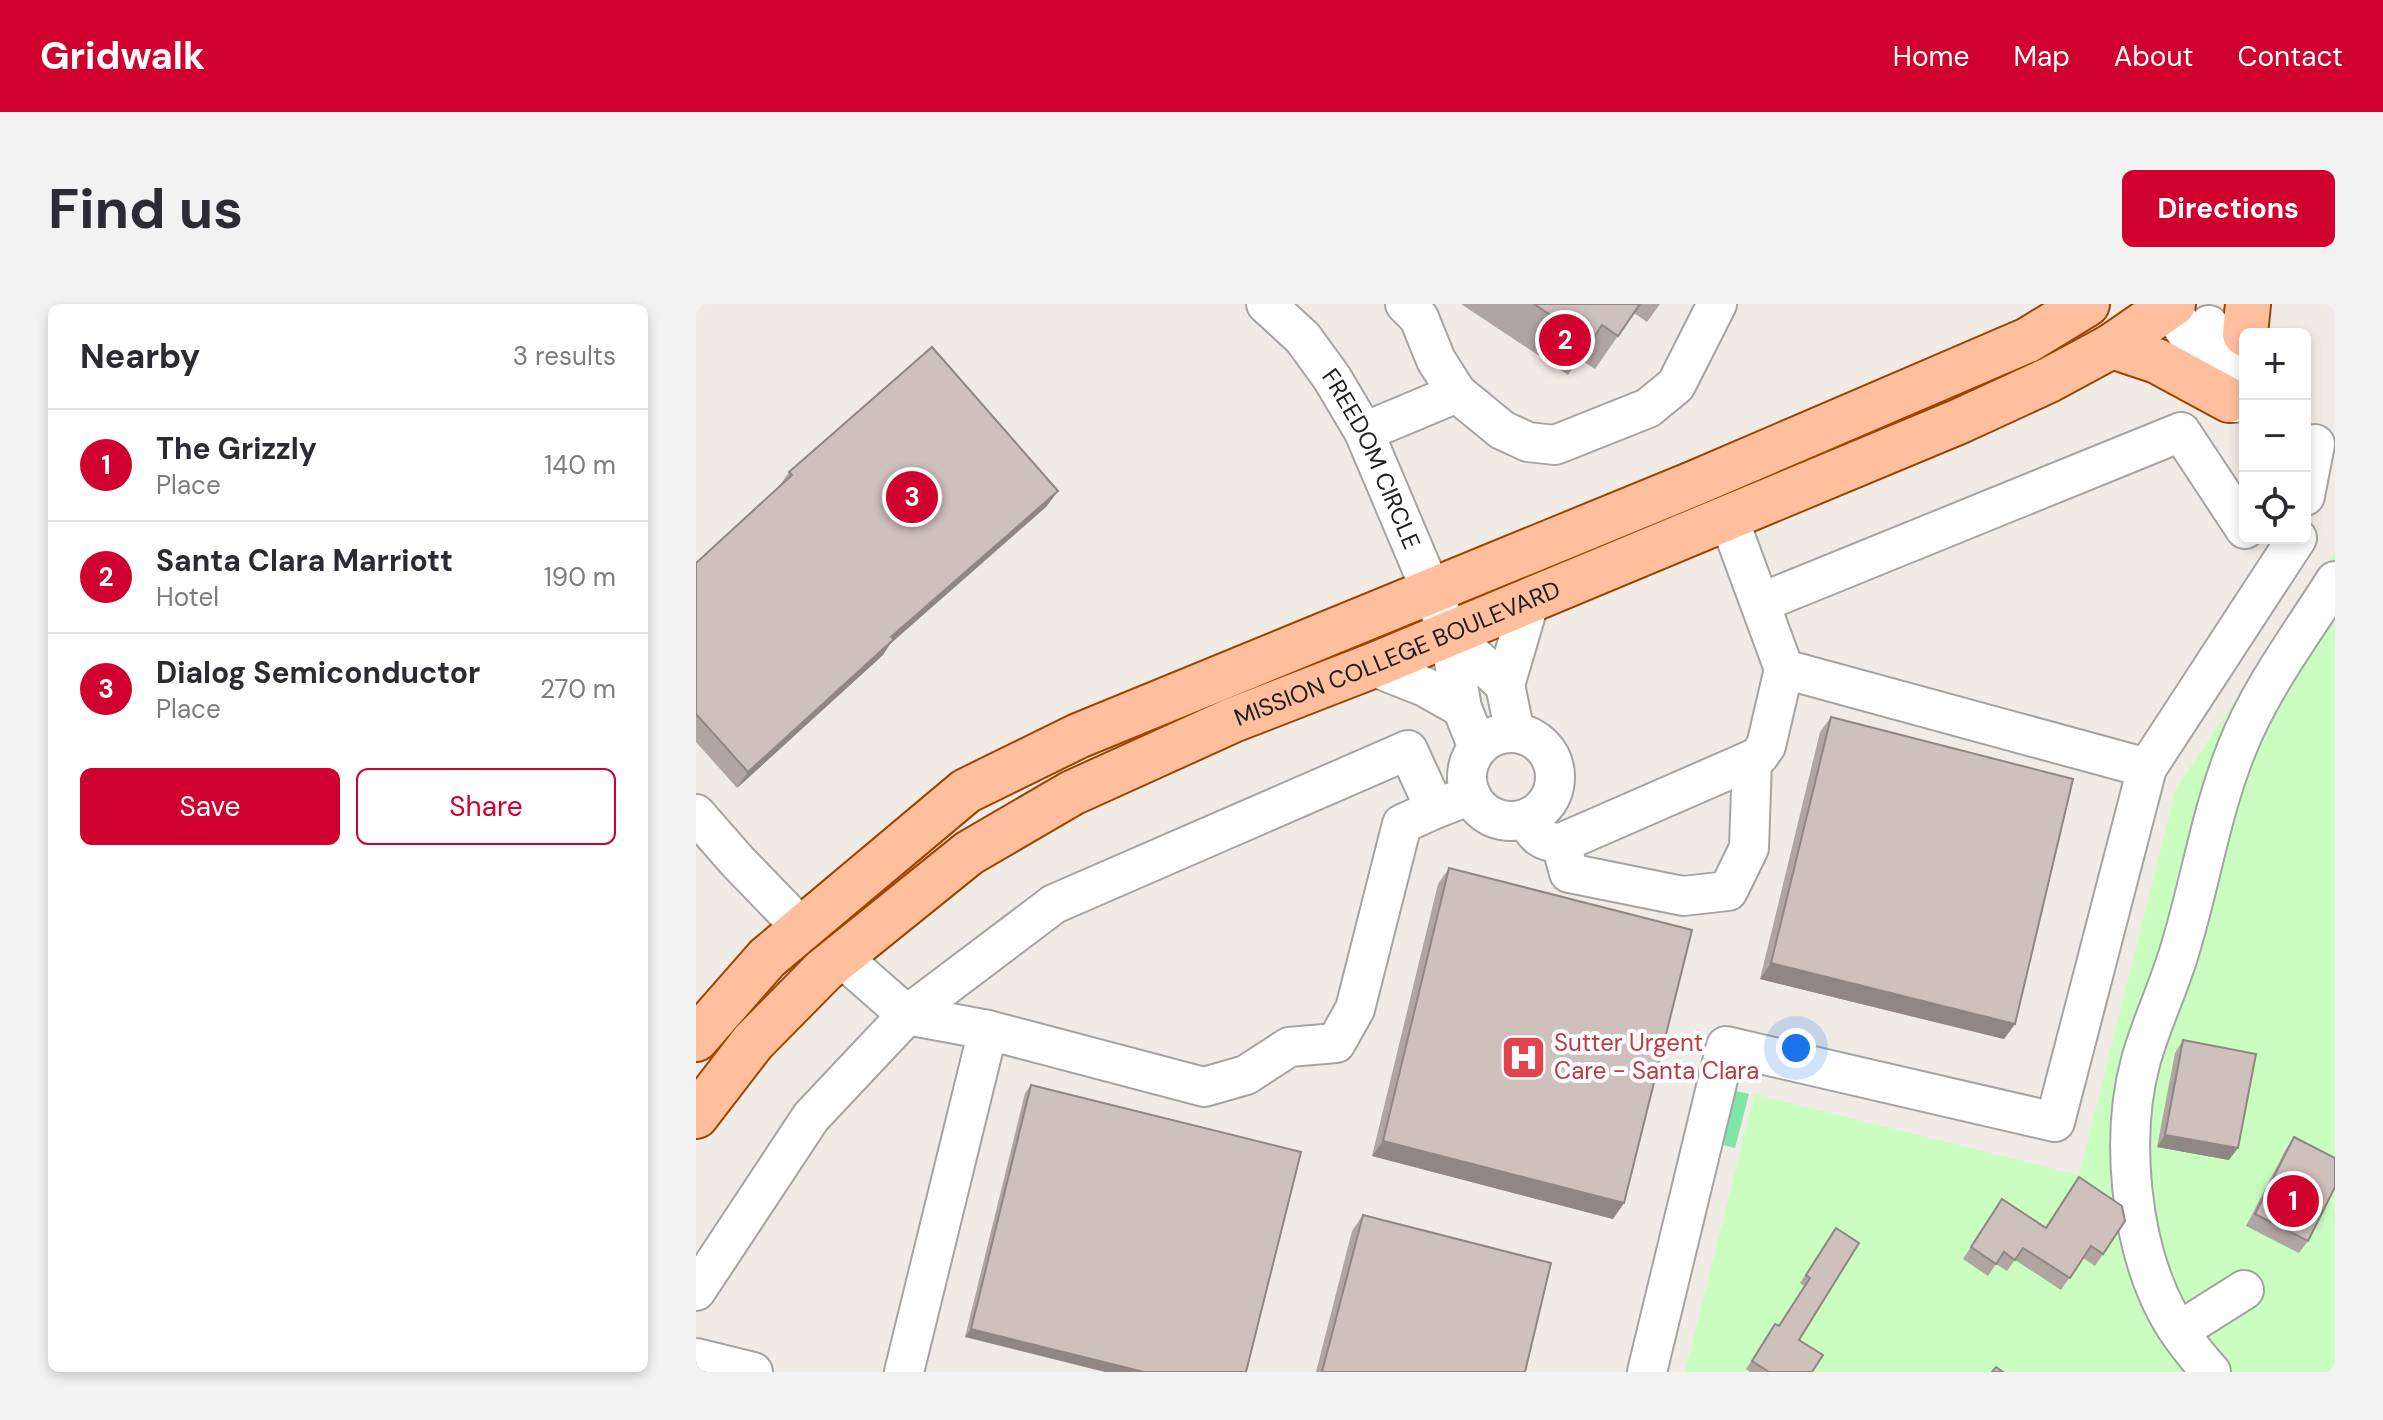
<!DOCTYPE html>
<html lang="en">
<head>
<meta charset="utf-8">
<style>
  body { margin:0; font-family:"DM Sans",sans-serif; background:#f2f2f3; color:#2b2b33 }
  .controls { position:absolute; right:24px; top:24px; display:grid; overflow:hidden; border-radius:12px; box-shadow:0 4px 12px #0003 }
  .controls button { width:72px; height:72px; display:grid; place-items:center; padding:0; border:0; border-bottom:2px solid #e1e1e2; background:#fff; color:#2b2b33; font:40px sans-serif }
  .you { position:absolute; left:1100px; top:744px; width:28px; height:28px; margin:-20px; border:6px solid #fff; border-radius:50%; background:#1a73e8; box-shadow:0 0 0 12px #1a73e833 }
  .badge { display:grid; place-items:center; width:52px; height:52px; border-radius:50%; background:#d0002f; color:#fff; font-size:26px; font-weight:700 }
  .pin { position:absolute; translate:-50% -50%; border:4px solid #fff; box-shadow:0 2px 8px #0006 }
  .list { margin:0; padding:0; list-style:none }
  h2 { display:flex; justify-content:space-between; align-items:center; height:104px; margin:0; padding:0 32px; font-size:34px }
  h2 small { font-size:26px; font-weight:400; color:#7c7c81 }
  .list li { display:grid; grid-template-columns:52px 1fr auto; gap:24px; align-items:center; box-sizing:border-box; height:112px; padding:0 32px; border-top:2px solid #e1e1e2 }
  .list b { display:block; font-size:30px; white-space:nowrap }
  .list p { margin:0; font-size:26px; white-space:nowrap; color:#7c7c81 }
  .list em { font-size:26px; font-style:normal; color:#7c7c81 }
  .actions { display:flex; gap:16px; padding:24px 32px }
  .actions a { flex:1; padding:18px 0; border:2px solid #d0002f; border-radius:12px; text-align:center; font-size:28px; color:#d0002f }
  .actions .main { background:#d0002f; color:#fff }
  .icon { flex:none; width:44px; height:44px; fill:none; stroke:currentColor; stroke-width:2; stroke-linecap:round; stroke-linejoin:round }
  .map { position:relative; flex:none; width:1639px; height:1068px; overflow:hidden; border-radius:12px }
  header { display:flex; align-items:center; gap:48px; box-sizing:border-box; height:112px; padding:0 40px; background:#d0002f; color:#fff }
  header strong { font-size:38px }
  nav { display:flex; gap:44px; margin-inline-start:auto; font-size:28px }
  .intro { display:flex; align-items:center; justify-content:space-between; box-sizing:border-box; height:192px; padding:0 48px }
  h1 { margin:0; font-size:56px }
  .button { padding:20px 36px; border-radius:12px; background:#d0002f; color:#fff; font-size:28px; font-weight:700 }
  main { display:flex; gap:48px; padding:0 48px }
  aside { flex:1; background:#fff; border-radius:12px; box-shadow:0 4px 12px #0003 }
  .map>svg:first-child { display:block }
</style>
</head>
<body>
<header>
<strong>Gridwalk</strong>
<nav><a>Home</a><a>Map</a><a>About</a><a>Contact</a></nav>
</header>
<div class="intro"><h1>Find us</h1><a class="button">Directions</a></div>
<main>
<aside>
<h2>Nearby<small>3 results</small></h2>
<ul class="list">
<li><span class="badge">1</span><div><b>The Grizzly</b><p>Place</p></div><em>140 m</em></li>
<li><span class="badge">2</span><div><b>Santa Clara Marriott</b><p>Hotel</p></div><em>190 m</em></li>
<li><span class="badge">3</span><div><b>Dialog Semiconductor</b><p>Place</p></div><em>270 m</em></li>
</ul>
<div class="actions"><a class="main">Save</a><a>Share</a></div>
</aside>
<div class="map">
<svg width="1639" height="1068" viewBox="0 0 1639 1068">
  <rect width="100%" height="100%" fill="#f1ebe6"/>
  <!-- park -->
  <path fill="#c9fec0" d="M 1639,249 L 1639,1068 L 989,1068 L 1058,790 L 1383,871 L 1480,484 Z"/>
  <!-- pitch -->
  <path fill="#7ee6a6" d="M 1006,779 L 1053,790 L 1039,844 L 993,832 Z"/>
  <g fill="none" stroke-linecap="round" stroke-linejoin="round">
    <defs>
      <g id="minor">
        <path id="s1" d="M 570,0 L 607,34 L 636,74 L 668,128 L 753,329 L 766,404 L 782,444"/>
        <path d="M 709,0 L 723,14 L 740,56 L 761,89 L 806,126 L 832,138 L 859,141 L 952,104 L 980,81 L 1021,0"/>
        <path d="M 1472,0 L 1533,96 L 1539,99"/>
        <path d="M 1513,21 L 1549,70"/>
        <path d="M 668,128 L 761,89"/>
        <path d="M 1609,192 L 1619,140"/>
        <path d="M 1032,213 L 1088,365 L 1451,464"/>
        <path d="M 1064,299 L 1485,128 L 1549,225"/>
        <path d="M 753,329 L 809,381 L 819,429"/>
        <path d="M 676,362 L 729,383 L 766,404"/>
        <path d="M 809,381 L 834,296"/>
        <circle cx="815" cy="473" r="44"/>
        <path d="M 0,510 L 42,558 L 105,623"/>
        <path d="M 830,515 C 840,532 845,538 865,539 L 1062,453 L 1070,442 L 1088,365"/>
        <path d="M 865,539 L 873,569 L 987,592 L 1032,587 L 1053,544 L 1056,456"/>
        <path d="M 144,652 L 211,711 L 292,726 L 508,783 L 550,771 L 593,743 L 640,739 L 659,705 L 706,520 L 739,505"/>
        <path d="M 0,987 L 115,813 L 211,711 L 358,600 L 712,446 L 739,505 L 775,491"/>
        <path d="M 1483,1027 L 1548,986"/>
        <path d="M 0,1054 L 57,1068"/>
        <path d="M 208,1068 L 292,726"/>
        <path d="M 951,1068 L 1030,742 L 1359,818 L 1451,464 L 1601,234"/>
        <path d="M 1515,1068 C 1499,1050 1483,1031 1472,1010 C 1434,940 1424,832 1445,756 C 1456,717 1474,681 1485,642 C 1505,576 1515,508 1541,444 C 1564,385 1605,331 1639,277"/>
      </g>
      <g id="major">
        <path d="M 1549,30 L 1552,0"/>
        <path d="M 1416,42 L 1461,57 L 1533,96"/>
        <path d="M 0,735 L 71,654 L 270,487 L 382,432 L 999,179 L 1332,36 L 1391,0"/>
        <path id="s2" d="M 0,812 L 57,738 L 128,666 L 273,549 L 376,489 L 537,416 L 676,362 L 1264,117 L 1353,76 L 1416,42 L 1477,0"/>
      </g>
    </defs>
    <!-- minor casing -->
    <use href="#minor" stroke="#a4a4a4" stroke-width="42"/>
    <!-- major casing -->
    <use href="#major" stroke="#9c4500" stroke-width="48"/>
    <!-- minor -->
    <use href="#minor" stroke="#fff" stroke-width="38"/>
    <!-- major -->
    <use href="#major" stroke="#ffbf9d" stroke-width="44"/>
  </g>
  <!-- wall -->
  <g fill="#b1a5a1">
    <path d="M 765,0 L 964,0 L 951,18 L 938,9 L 899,65 L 883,55 L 872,71 Z"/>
    <path d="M 93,168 L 362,187 L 350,203 L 194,340 L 187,351 L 41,484 L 0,438 L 0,259 L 82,184 Z"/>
    <path d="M 1135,413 L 1319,720 L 1308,735 L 1064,675 L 1124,428 Z"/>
    <path d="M 753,564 L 928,899 L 917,915 L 676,852 L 742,580 Z"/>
    <path d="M 1487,736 L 1533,856 L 1461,843 L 1479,749 Z"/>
    <path d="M 335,781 L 550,1068 L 269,1033 L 329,789 Z"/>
    <path d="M 1598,833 L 1612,937 L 1603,949 L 1550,922 L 1590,845 Z"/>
    <path d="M 1298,907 L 1349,923 L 1429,917 L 1399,962 L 1387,954 L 1365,986 L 1319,956 L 1311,967 L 1300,960 L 1292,972 L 1267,955 Z"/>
    <path d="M 667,911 L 829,1068 L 620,1068 L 656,927 Z"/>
    <path d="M 1140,924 L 1103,1036 L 1116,1068 L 1054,1068 L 1050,1065 L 1079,1020 L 1082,1022 L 1108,982 L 1104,979 Z"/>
  </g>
  <!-- shaded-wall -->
  <g fill="#908683">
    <path d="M 362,187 L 350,203 L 194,340 L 187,351 L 41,484 L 52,468 L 195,333 Z"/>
    <path d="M 1075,659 L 1319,720 L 1308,735 L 1064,675 Z"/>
    <path d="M 1469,831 L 1542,844 L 1533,856 L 1461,843 Z"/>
    <path d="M 687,837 L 928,899 L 917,915 L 676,852 Z"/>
    <path d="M 275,1025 L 448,1068 L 409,1068 L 269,1033 Z"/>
  </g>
  <!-- building -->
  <g fill="#cec0bb" stroke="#908683" stroke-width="2">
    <path d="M 838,0 L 944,0 L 922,32 L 906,21 L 895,38 Z"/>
    <path d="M 236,43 L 362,187 L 195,333 L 198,335 L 52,468 L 0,410 L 0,259 L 96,171 L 93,168 Z"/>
    <path d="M 1135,413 L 1377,475 L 1319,720 L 1075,659 Z"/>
    <path d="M 753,564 L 996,626 L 928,899 L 687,837 Z"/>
    <path d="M 1487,736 L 1560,750 L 1542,844 L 1469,831 Z"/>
    <path d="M 335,781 L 605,848 L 550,1068 L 448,1068 L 275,1025 Z"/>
    <path d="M 1598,833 L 1639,854 L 1639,883 L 1612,937 L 1559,910 Z"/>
    <path d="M 1383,873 L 1426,902 L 1429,917 L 1407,950 L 1395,942 L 1374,974 L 1327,944 L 1319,956 L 1308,948 L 1300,960 L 1275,943 L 1306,895 L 1350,924 Z"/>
    <path d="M 667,911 L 855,959 L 829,1068 L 626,1068 Z"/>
    <path d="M 1140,924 L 1163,939 L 1103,1036 L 1127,1051 L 1116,1068 L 1073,1068 L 1056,1057 L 1079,1020 L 1083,1022 L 1114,974 L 1110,971 Z"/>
    <path d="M 1300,1063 L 1307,1068 L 1296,1068 Z"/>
  </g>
  <!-- icons -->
  <defs>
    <symbol id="hospital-square" viewBox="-11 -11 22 22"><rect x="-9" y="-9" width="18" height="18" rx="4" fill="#e0444e" stroke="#fff"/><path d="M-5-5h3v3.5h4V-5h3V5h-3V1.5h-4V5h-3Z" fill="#fff"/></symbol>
  </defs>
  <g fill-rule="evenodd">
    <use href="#hospital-square" x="802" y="728" width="51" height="51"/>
  </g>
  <g text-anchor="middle" stroke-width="8" stroke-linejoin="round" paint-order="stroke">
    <!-- street labels -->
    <g font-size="24" fill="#202020" stroke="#fff">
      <text dy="8" stroke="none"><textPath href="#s1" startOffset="190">FREEDOM CIRCLE</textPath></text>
      <text dy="8" stroke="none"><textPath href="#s2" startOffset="854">MISSION COLLEGE BOULEVARD</textPath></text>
    </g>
    <!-- health labels -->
    <g font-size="24" fill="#be3a42" stroke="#fff" text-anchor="start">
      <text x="858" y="747">Sutter Urgent<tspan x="858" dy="28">Care - Santa Clara</tspan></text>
    </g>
  </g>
</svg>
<div class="controls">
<button>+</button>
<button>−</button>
<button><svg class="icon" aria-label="locate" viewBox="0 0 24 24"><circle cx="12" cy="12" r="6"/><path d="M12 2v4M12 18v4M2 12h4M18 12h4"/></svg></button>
</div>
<div class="you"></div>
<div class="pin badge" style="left:1597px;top:897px">1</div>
<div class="pin badge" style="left:869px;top:36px">2</div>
<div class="pin badge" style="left:216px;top:193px">3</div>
</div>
</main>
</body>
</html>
